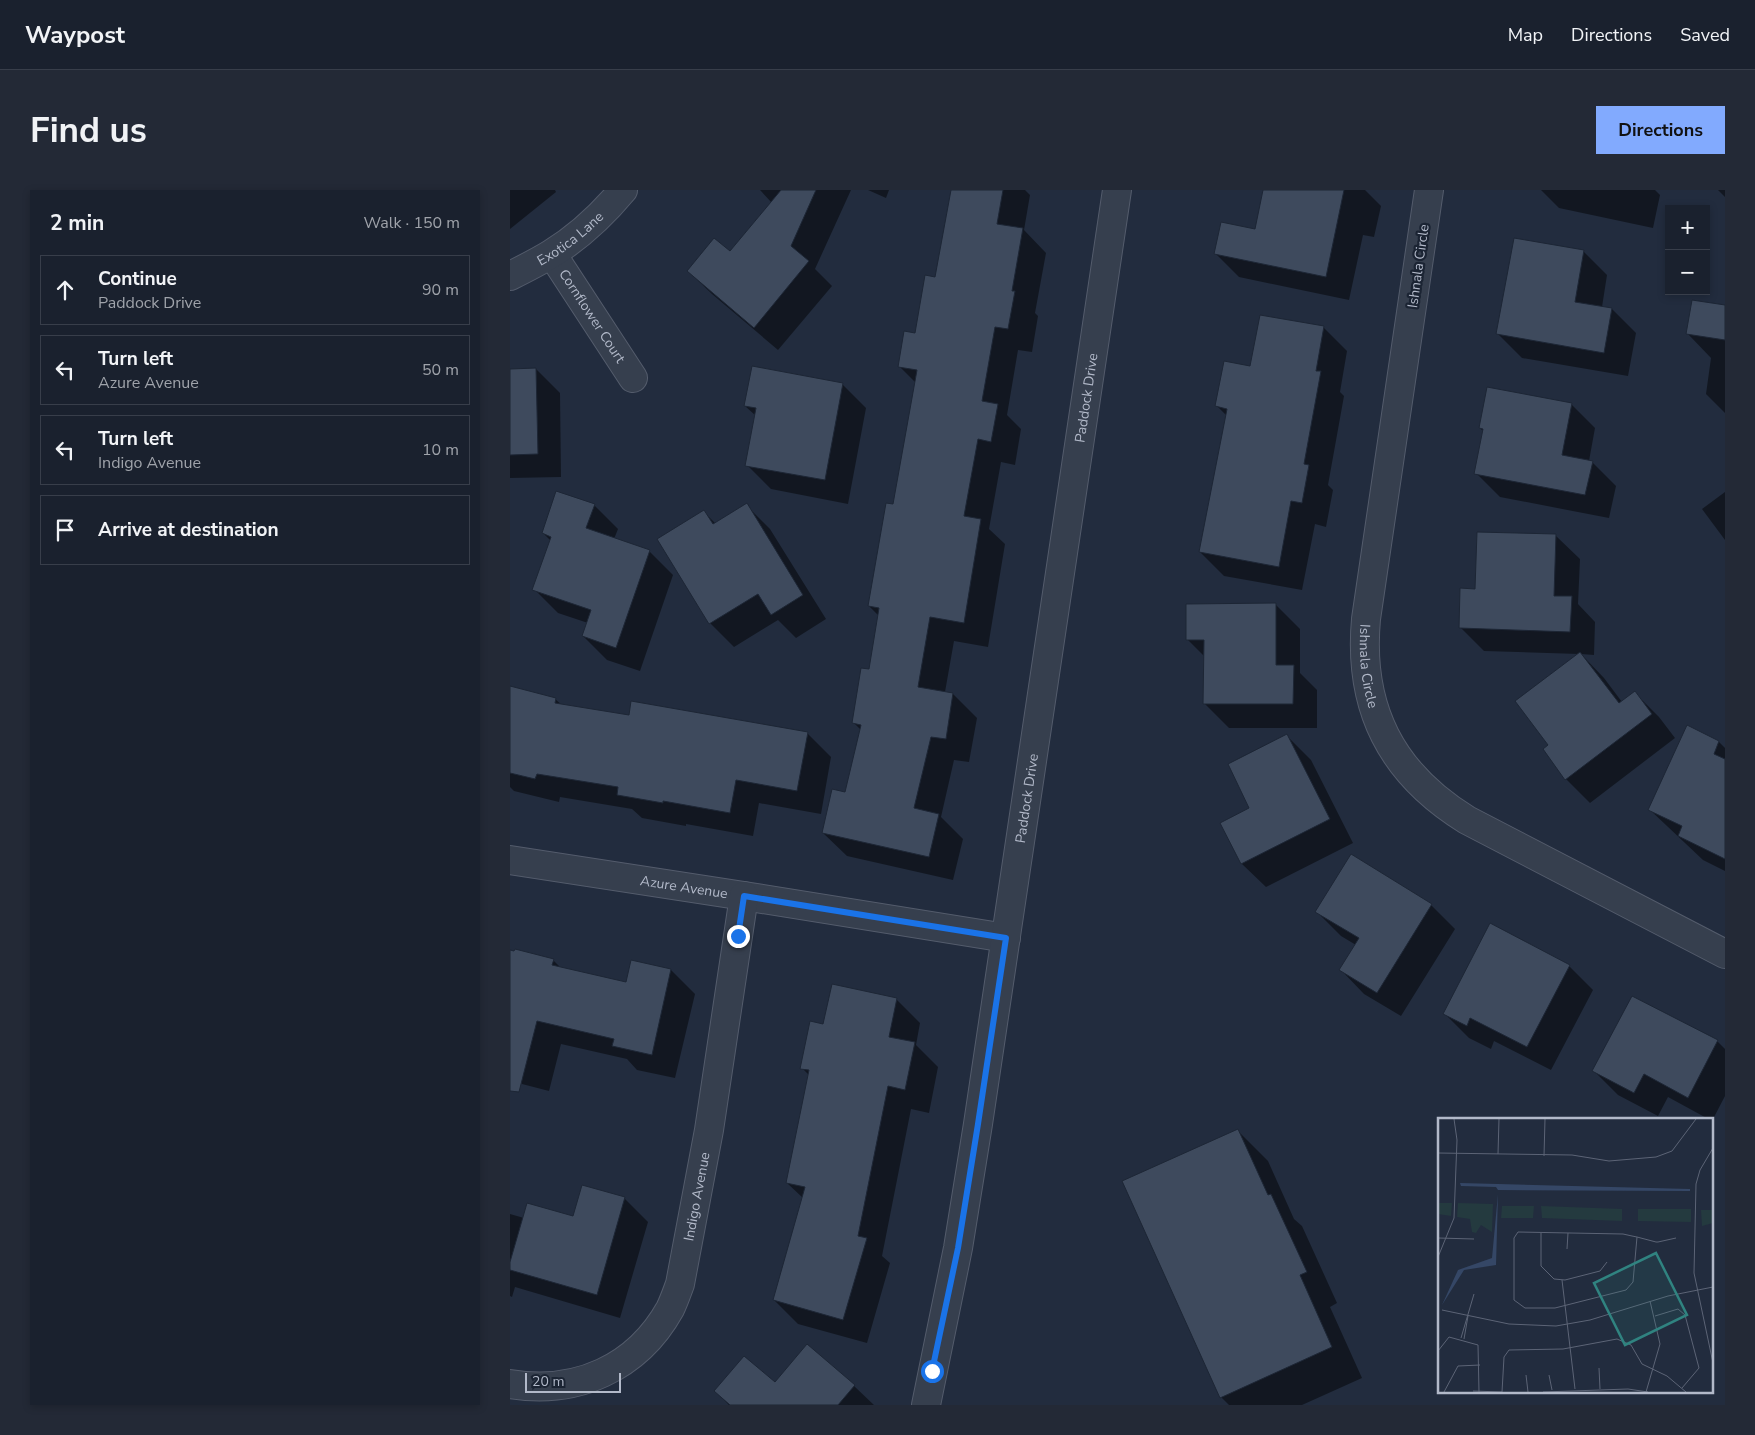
<!DOCTYPE html>
<html lang="en">
<head>
<meta charset="utf-8">
<style>
  body { margin:0; font-family:"Nunito Sans",sans-serif; background:#232936; color:#f1f3f6 }
  .controls { position:absolute; right:15px; top:15px; display:grid; overflow:hidden; border-radius:0px; box-shadow:0 2px 8px #0003 }
  .controls button { width:45px; height:45px; display:grid; place-items:center; padding:0; border:0; border-bottom:1px solid #383e4a; background:#1a212e; color:#f1f3f6; font:25px sans-serif }
  .scale { position:absolute; left:15px; bottom:12px; width:96px; box-sizing:border-box; padding-left:5px; border:2px solid #b2b9c9; border-top:0; font-size:14px; line-height:18px; white-space:nowrap; color:#b2b9c9; -webkit-text-stroke:4px #1b2433; paint-order:stroke }
  .stop { position:absolute; width:15px; height:15px; margin:-11px; border:4px solid #1a73e8; border-radius:50%; background:#fff }
  .stop.end { background:#1a73e8; border-color:#fff; box-shadow:0 1px 5px #0008 }
  .list { margin:0; padding:0; list-style:none }
  h2 { display:flex; justify-content:space-between; align-items:center; height:65px; margin:0; padding:0 20px; font-size:21px }
  h2 small { font-size:16px; font-weight:400; color:#9fa3aa }
  .list li { display:grid; grid-template-columns:32px 1fr auto; gap:15px; align-items:center; box-sizing:border-box; height:70px; margin:0 10px 10px; padding:0 10px; border:1px solid #383e4a; border-radius:0px }
  .list b { display:block; font-size:19px; white-space:nowrap }
  .list p { margin:0; font-size:16px; white-space:nowrap; color:#9fa3aa }
  .list em { font-size:16px; font-style:normal; color:#9fa3aa }
  .icon { flex:none; width:28px; height:28px; fill:none; stroke:currentColor; stroke-width:2; stroke-linecap:round; stroke-linejoin:round }
  .map { position:relative; flex:none; width:1215px; height:1215px; overflow:hidden; border-radius:0px }
  header { display:flex; align-items:center; gap:30px; box-sizing:border-box; height:70px; padding:0 25px; background:#1a212e; border-bottom:1px solid #383e4a }
  header strong { font-size:24px }
  nav { display:flex; gap:28px; margin-inline-start:auto; font-size:18px }
  .intro { display:flex; align-items:center; justify-content:space-between; box-sizing:border-box; height:120px; padding:0 30px }
  h1 { margin:0; font-size:35px }
  .button { padding:12px 22px; border-radius:0px; background:#82aafe; color:#111; font-size:18px; font-weight:700 }
  main { display:flex; gap:30px; padding:0 30px }
  aside { flex:1; background:#1a212e; border-radius:0px; box-shadow:0 2px 8px #0003 }
  .map>svg:first-child { display:block }
</style>
</head>
<body>
<header>
<strong>Waypost</strong>
<nav><a>Map</a><a>Directions</a><a>Saved</a></nav>
</header>
<div class="intro"><h1>Find us</h1><a class="button">Directions</a></div>
<main>
<aside>
<h2>2 min<small>Walk · 150 m</small></h2>
<ul class="list">
<li><svg class="icon" aria-label="ahead" viewBox="0 0 24 24"><path d="M12 20V5M6 11l6-6 6 6"/></svg><div><b>Continue</b><p>Paddock Drive</p></div><em>90 m</em></li>
<li><svg class="icon" aria-label="left" viewBox="0 0 24 24"><path d="M17 20v-9H6M10 6l-5 5 5 5"/></svg><div><b>Turn left</b><p>Azure Avenue</p></div><em>50 m</em></li>
<li><svg class="icon" aria-label="left" viewBox="0 0 24 24"><path d="M17 20v-9H6M10 6l-5 5 5 5"/></svg><div><b>Turn left</b><p>Indigo Avenue</p></div><em>10 m</em></li>
<li><svg class="icon" aria-label="arrive" viewBox="0 0 24 24"><path d="M6 21V4h12l-3 4 3 4H6"/></svg><div><b>Arrive at destination</b></div></li>
</ul>
</aside>
<div class="map">
<svg width="1215" height="1215" viewBox="0 0 1215 1215">
  <rect width="100%" height="100%" fill="#222c3e"/>
  <!-- shadow -->
  <g fill="#0007">
    <path d="M 0,0 L 45,0 L 46,2 L 0,39 Z"/>
    <path d="M 250,0 L 341,0 L 305,79 L 322,96 L 268,160 L 202,104 L 178,81 L 220,63 L 262,13 Z"/>
    <path d="M 358,0 L 379,0 L 376,8 Z"/>
    <path d="M 442,0 L 515,0 L 520,5 L 514,40 L 536,63 L 525,123 L 528,126 L 522,162 L 508,160 L 497,225 L 511,239 L 505,275 L 491,272 L 479,339 L 495,354 L 478,457 L 444,451 L 435,502 L 443,504 L 467,528 L 459,572 L 444,570 L 431,627 L 453,649 L 443,690 L 337,666 L 313,643 L 336,603 L 351,540 L 344,533 L 360,480 L 369,426 L 359,416 L 384,315 L 406,193 L 389,176 L 406,144 L 426,89 Z"/>
    <path d="M 754,0 L 855,0 L 871,16 L 864,47 L 853,45 L 839,110 L 729,87 L 705,63 L 746,40 Z"/>
    <path d="M 1031,0 L 1145,0 L 1150,5 L 1143,38 L 1049,18 Z"/>
    <path d="M 1208,0 L 1215,0 L 1215,7 Z"/>
    <path d="M 1073,61 L 1097,85 L 1092,117 L 1102,119 L 1126,143 L 1118,186 L 1012,168 L 988,144 Z"/>
    <path d="M 1215,116 L 1215,223 L 1196,204 L 1201,168 L 1178,144 Z"/>
    <path d="M 813,137 L 837,161 L 830,202 L 834,206 L 818,295 L 823,300 L 816,337 L 805,334 L 792,400 L 714,386 L 690,362 L 717,226 L 707,216 L 741,178 Z"/>
    <path d="M 26,179 L 50,203 L 51,287 L 0,288 L 0,180 Z"/>
    <path d="M 332,194 L 356,218 L 338,314 L 261,299 L 237,275 L 246,226 L 235,216 Z"/>
    <path d="M 1061,214 L 1085,238 L 1079,271 L 1082,272 L 1106,296 L 1099,328 L 990,307 L 966,283 L 974,242 L 970,238 Z"/>
    <path d="M 1215,302 L 1215,350 L 1192,319 Z"/>
    <path d="M 84,315 L 108,339 L 104,349 L 139,361 L 163,385 L 130,481 L 97,470 L 73,446 L 78,433 L 48,423 L 24,399 L 41,351 L 33,343 Z"/>
    <path d="M 236,315 L 260,339 L 316,429 L 286,448 L 268,430 L 224,457 L 200,433 L 193,321 L 206,334 Z"/>
    <path d="M 1046,346 L 1070,369 L 1068,414 L 1085,432 L 1084,465 L 1071,464 L 1094,488 L 1112,512 L 1125,503 L 1149,527 L 1165,548 L 1080,613 L 1056,589 L 1040,555 L 1069,464 L 974,461 L 950,437 L 966,400 Z"/>
    <path d="M 766,415 L 790,439 L 790,483 L 807,500 L 807,538 L 719,538 L 695,514 L 695,467 L 678,450 Z"/>
    <path d="M 0,498 L 45,509 L 52,515 L 120,527 L 297,543 L 321,567 L 311,624 L 249,613 L 243,646 L 176,634 L 176,636 L 132,628 L 122,619 L 50,607 L 49,612 L 4,601 L 0,597 Z"/>
    <path d="M 1185,541 L 1209,552 L 1215,558 L 1215,681 L 1193,670 L 1139,619 Z"/>
    <path d="M 777,546 L 801,570 L 843,653 L 756,697 L 732,674 L 712,633 L 741,619 Z"/>
    <path d="M 921,715 L 945,739 L 891,826 L 854,804 L 831,780 L 846,755 L 831,746 L 807,722 Z"/>
    <path d="M 0,762 L 43,770 L 52,779 L 117,794 L 122,772 L 161,780 L 185,804 L 165,888 L 127,880 L 117,869 L 51,854 L 39,901 L 12,894 L 0,882 Z"/>
    <path d="M 1059,776 L 1083,800 L 1041,880 L 984,851 L 981,859 L 959,848 L 935,824 Z"/>
    <path d="M 1122,807 L 1207,851 L 1215,859 L 1215,906 L 1202,931 L 1158,907 L 1148,926 L 1108,905 L 1084,881 Z"/>
    <path d="M 386,809 L 410,833 L 406,855 L 428,877 L 419,923 L 401,919 L 372,1066 L 380,1073 L 357,1153 L 288,1134 L 264,1110 L 293,1008 L 277,993 L 299,885 L 292,878 L 314,835 Z"/>
    <path d="M 727,940 L 758,971 L 784,1029 L 792,1036 L 827,1113 L 820,1117 L 852,1188 L 792,1215 L 719,1215 L 711,1207 Z"/>
    <path d="M 114,1008 L 138,1032 L 110,1128 L 5,1097 L 2,1107 L 0,1106 L 0,1024 L 14,1028 L 64,1028 Z"/>
    <path d="M 298,1156 L 344,1196 L 364,1215 L 219,1215 L 205,1201 L 265,1194 Z"/>
  </g>
  <!-- building -->
  <g fill="#3e4a5d" stroke="#1d2635">
    <path d="M 271,0 L 306,0 L 281,56 L 299,71 L 244,138 L 177,81 L 204,48 L 220,61 Z"/>
    <path d="M 441,0 L 493,0 L 487,34 L 513,38 L 502,101 L 505,101 L 498,139 L 485,137 L 472,211 L 488,214 L 481,252 L 468,249 L 454,326 L 471,329 L 454,433 L 420,427 L 408,497 L 443,503 L 436,549 L 421,547 L 404,618 L 429,624 L 419,667 L 312,643 L 322,599 L 335,602 L 351,535 L 342,533 L 351,478 L 359,479 L 369,418 L 358,416 L 376,313 L 383,314 L 407,180 L 388,177 L 394,141 L 405,143 L 415,85 L 425,87 Z"/>
    <path d="M 753,0 L 834,0 L 816,87 L 704,64 L 711,32 L 745,39 Z"/>
    <path d="M 1004,48 L 1074,60 L 1065,112 L 1102,118 L 1094,163 L 986,144 Z"/>
    <path d="M 1182,110 L 1215,115 L 1215,150 L 1176,144 Z"/>
    <path d="M 750,125 L 814,136 L 806,181 L 811,181 L 794,274 L 799,275 L 792,313 L 781,311 L 769,377 L 689,362 L 717,219 L 705,216 L 714,171 L 740,176 Z"/>
    <path d="M 242,176 L 333,193 L 315,290 L 235,276 L 246,218 L 234,216 Z"/>
    <path d="M 26,178 L 28,264 L 0,265 L 0,179 Z"/>
    <path d="M 977,197 L 1062,213 L 1052,265 L 1083,271 L 1075,305 L 964,284 L 973,239 L 969,238 Z"/>
    <path d="M 46,301 L 85,314 L 76,338 L 140,360 L 106,458 L 72,446 L 81,420 L 22,400 L 41,347 L 32,343 Z"/>
    <path d="M 237,313 L 293,405 L 261,425 L 248,404 L 199,434 L 147,349 L 194,320 L 203,334 Z"/>
    <path d="M 967,342 L 1046,344 L 1044,406 L 1062,406 L 1060,442 L 949,438 L 950,398 L 965,399 Z"/>
    <path d="M 766,413 L 766,475 L 784,475 L 783,514 L 693,514 L 694,450 L 676,450 L 676,414 Z"/>
    <path d="M 1070,462 L 1109,513 L 1125,501 L 1142,524 L 1055,590 L 1033,559 L 1038,555 L 1005,511 Z"/>
    <path d="M 0,496 L 46,508 L 45,513 L 119,525 L 121,511 L 298,542 L 287,601 L 226,590 L 220,623 L 153,611 L 153,613 L 107,605 L 108,597 L 27,584 L 25,589 L 0,583 Z"/>
    <path d="M 1177,535 L 1209,551 L 1204,564 L 1215,569 L 1215,669 L 1168,646 L 1172,636 L 1138,620 Z"/>
    <path d="M 777,544 L 820,629 L 731,674 L 710,633 L 739,618 L 718,574 Z"/>
    <path d="M 841,664 L 922,714 L 867,803 L 829,780 L 849,748 L 805,722 Z"/>
    <path d="M 980,733 L 1060,775 L 1017,857 L 960,828 L 957,836 L 933,824 Z"/>
    <path d="M 5,759 L 44,769 L 42,775 L 116,792 L 121,770 L 161,779 L 142,865 L 102,856 L 104,849 L 27,831 L 9,902 L 0,901 L 0,760 L 4,761 Z"/>
    <path d="M 322,794 L 387,808 L 379,847 L 405,852 L 395,900 L 378,896 L 348,1046 L 357,1048 L 333,1130 L 263,1110 L 295,997 L 276,993 L 299,880 L 290,879 L 300,831 L 313,834 Z"/>
    <path d="M 1122,806 L 1208,850 L 1178,908 L 1134,884 L 1124,903 L 1082,881 Z"/>
    <path d="M 728,939 L 758,1005 L 761,1004 L 797,1082 L 790,1085 L 822,1157 L 710,1208 L 612,991 Z"/>
    <path d="M 72,995 L 115,1007 L 87,1105 L 0,1080 L 0,1072 L 17,1013 L 63,1026 Z"/>
    <path d="M 297,1154 L 345,1195 L 328,1215 L 220,1215 L 204,1201 L 234,1166 L 265,1192 Z"/>
  </g>
  <g fill="none" stroke-linecap="round" stroke-linejoin="round">
    <defs>
      <g id="minor">
        <path id="s1" d="M 919,0 L 856,429 C 848,518 881,583 957,630 L 1215,764"/>
        <path id="s2" d="M 42,64 L 123,188"/>
        <path id="s3" d="M 0,86 C 14,79 28,72 41,64 C 67,48 93,24 113,0"/>
        <path id="s4" d="M 0,670 L 234,706 L 496,748"/>
        <path id="s5" d="M 0,1194 C 67,1205 127,1178 160,1119 C 164,1111 167,1102 170,1094 L 199,940 L 234,706"/>
        <path id="s6" d="M 416,1215 L 448,1058 L 468,934 L 607,0"/>
      </g>
    </defs>
    <!-- minor casing -->
    <use href="#minor" stroke="#545c6c" stroke-width="30"/>
    <!-- minor -->
    <use href="#minor" stroke="#363f4e" stroke-width="28"/>
  </g>
  <g fill="none" stroke-linecap="round" stroke-linejoin="round">
    <!-- route -->
    <path stroke="#1a73e8" stroke-width="6" d="M 228,746 L 234,706 L 496,748 L 468,934 L 448,1058 L 422,1181"/>
  </g>
  <g text-anchor="middle" stroke-width="4.5" stroke-linejoin="round" paint-order="stroke">
    <!-- street labels -->
    <g font-size="14" fill="#b2b9c9" stroke="#1b2433">
      <text dy="5" stroke="none"><textPath href="#s3" startOffset="71">Exotica Lane</textPath></text>
      <text transform="translate(908 76) rotate(-82)" y="5">Ishnala Circle</text>
      <text dy="5" stroke="none"><textPath href="#s2" startOffset="74">Cornflower Court</textPath></text>
      <text dy="5" stroke="none"><textPath href="#s6" startOffset="1020">Paddock Drive</textPath></text>
      <text dy="5" stroke="none"><textPath href="#s1" startOffset="481">Ishnala Circle</textPath></text>
      <text dy="5" stroke="none"><textPath href="#s6" startOffset="615">Paddock Drive</textPath></text>
      <text dy="5" stroke="none"><textPath href="#s4" startOffset="176">Azure Avenue</textPath></text>
      <text dy="5" stroke="none"><textPath href="#s5" startOffset="305">Indigo Avenue</textPath></text>
    </g>
  </g>
  <!-- overview -->
  <g transform="translate(928 928)">
    <rect width="275" height="275" fill="#222c3e"/>
    <path d="M 0,85 L 14,85 L 13,98 L 0,96 ZM 20,85 L 55,86 L 54,114 L 43,107 L 38,115 L 34,114 L 32,101 L 19,99 ZM 64,88 L 96,88 L 95,100 L 63,100 ZM 103,88 L 184,91 L 184,103 L 104,100 ZM 200,91 L 253,91 L 253,104 L 200,103 ZM 263,92 L 275,92 L 275,105 L 264,108 Z" fill="#243a3f"/>
    <path d="M 22,65 L 252,71 L 252,73 L 60,72 L 58,69 L 23,68 ZM 60,76 L 58,147 L 26,152 L 4,187 L 20,152 L 54,140 Z" fill="#354766"/>
    <path fill="none" stroke="#5c6476" stroke-width="1" d="M 275,30 L 262,52 L 258,66 L 256,155 L 275,245M 0,35 L 134,37 L 171,43 L 218,39 L 234,33 L 258,1M 60,36 L 61,1M 106,38 L 107,1M 103,115 L 103,148 L 116,161 L 127,162 L 162,153 L 169,144M 199,119 L 195,164 L 188,172 L 117,190 L 87,190 L 76,182 L 76,120 L 80,114 L 185,116 L 194,118 L 199,119 L 218,124 L 220,124 L 238,120M 0,120 L 36,121M 129,131 L 130,115M 0,139 L 16,100 L 19,22 L 16,1M 124,162 L 137,271M 4,192 L 71,206 L 118,208 L 152,202 L 230,178 L 275,169M 217,198 L 240,191 L 247,197 L 261,250 L 244,270M 23,220 L 36,176M 26,221 L 30,198M 0,233 L 11,219 L 40,227 L 41,274M 161,250 L 162,271M 88,257 L 90,274M 111,257 L 114,272M 35,273 L 64,274M 6,274 L 20,248 L 42,247M 64,274 L 66,239 L 71,232 L 125,231 L 179,221 L 193,227 L 204,246 L 229,258 L 248,274M 105,274 L 190,271 L 210,274M 208,274 L 222,226 L 212,183"/>
    <path fill="#308380" fill-opacity="0.15" stroke="#308380" stroke-width="2.5" d="M 218,135 L 249,197 L 187,227 L 156,165 Z"/>
    <rect width="275" height="275" fill="none" stroke="#b2b9c9" stroke-width="2.5"/>
  </g>
</svg>
<div class="controls">
<button>+</button>
<button>−</button>
</div>
<div class="scale">20 m</div>
<div class="stop" style="left:422px;top:1181px"></div>
<div class="stop end" style="left:228px;top:746px"></div>
</div>
</main>
</body>
</html>
